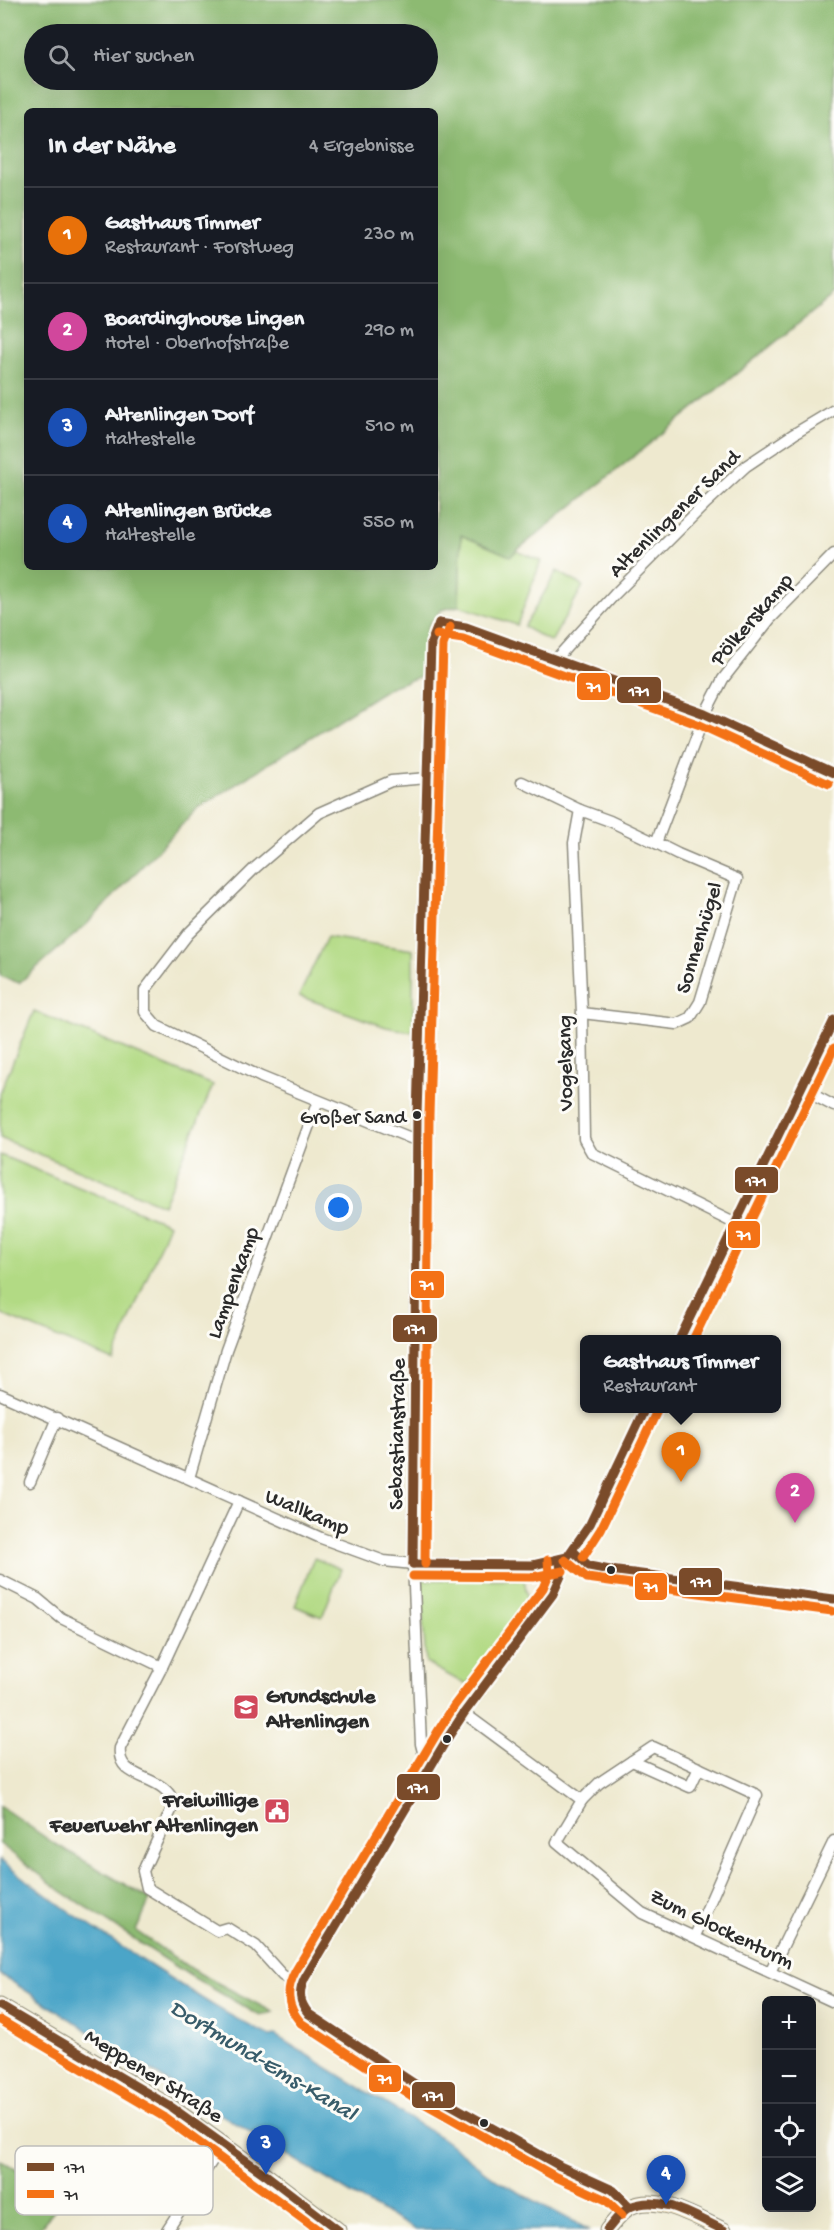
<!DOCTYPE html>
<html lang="de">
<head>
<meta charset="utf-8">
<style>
  body { margin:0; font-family:"Gochi Hand",sans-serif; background:#20242c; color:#f1f3f6 }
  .controls { position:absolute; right:18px; bottom:18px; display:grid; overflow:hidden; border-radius:9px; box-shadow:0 6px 24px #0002 }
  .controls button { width:54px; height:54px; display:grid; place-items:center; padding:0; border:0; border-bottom:2px solid #363941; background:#171b24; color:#f1f3f6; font:30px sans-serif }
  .you { position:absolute; left:339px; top:1208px; width:21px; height:21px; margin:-15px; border:4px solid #fff; border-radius:50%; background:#1a73e8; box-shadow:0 0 0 9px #1a73e833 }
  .badge { display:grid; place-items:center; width:39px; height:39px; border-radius:50%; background:#8c9099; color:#fff; font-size:20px; font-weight:700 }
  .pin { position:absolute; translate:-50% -50px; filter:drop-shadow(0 2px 3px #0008) }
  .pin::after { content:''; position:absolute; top:32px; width:21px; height:18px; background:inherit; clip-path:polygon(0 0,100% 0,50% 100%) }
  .popup { position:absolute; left:580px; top:1335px; width:201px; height:78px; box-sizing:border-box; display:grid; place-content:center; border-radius:9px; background:#171b24; filter:drop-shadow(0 2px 4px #0005); font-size:20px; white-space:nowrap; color:#9ea1a6 }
  .popup b { font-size:22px; color:#f1f3f6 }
  .popup::after { content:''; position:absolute; left:50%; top:100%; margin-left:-12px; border:12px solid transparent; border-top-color:#171b24 }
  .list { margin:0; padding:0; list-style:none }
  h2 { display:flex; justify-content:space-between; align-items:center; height:78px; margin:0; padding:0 24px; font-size:26px }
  h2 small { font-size:20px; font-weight:400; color:#9ea1a6 }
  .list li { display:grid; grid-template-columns:39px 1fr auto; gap:18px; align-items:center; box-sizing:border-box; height:96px; padding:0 24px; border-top:2px solid #363941 }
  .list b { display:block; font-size:22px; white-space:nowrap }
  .list p { margin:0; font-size:20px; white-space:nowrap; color:#9ea1a6 }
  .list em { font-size:20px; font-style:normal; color:#9ea1a6 }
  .icon { flex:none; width:33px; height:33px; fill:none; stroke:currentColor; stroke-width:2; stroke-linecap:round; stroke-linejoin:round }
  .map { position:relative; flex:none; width:834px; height:2230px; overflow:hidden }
  .search { position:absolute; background:#171b24; box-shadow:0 6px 24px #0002; left:24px; top:24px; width:414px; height:66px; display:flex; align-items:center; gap:15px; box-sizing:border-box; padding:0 21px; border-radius:33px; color:#9ea1a6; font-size:22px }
  .panel { position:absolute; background:#171b24; box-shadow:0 6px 24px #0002; left:24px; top:108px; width:414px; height:462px; border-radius:9px }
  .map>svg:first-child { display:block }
</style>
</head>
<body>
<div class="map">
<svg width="834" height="2230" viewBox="0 0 834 2230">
  <rect width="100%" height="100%" fill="#fdfcf7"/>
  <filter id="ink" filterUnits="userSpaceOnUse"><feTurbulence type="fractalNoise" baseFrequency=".0167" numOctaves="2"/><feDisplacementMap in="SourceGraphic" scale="12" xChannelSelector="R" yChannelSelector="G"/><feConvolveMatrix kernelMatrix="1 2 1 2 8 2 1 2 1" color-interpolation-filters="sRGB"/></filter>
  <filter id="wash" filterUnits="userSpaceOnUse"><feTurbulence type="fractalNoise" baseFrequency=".008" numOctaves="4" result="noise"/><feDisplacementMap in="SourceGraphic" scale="24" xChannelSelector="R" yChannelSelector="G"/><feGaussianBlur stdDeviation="1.35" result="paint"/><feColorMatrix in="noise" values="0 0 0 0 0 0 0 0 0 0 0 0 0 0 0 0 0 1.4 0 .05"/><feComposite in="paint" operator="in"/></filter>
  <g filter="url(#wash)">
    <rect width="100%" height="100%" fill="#eee9cf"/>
    <!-- green -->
    <g fill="#b2da84" stroke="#6e8258" stroke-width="1.5">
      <path d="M 461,535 L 510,556 L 517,551 L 541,561 L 517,625 L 459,606 Z"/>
      <path d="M 557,571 L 583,586 L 551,642 L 524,627 Z"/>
      <path d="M 327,937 L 413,950 L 413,1032 L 386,1027 L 299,996 Z"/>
      <path d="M 34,1011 L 213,1085 L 163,1205 L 0,1138 L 0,1093 Z"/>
      <path d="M 0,1155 L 169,1224 L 113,1360 L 0,1314 Z"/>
      <path d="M 314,1558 L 341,1569 L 322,1617 L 295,1606 Z"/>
      <path d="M 524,1579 L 529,1604 L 467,1685 L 426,1663 L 420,1580 Z"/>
    </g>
    <!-- forest -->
    <g fill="#8dba72" stroke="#5c724e" stroke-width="1.5" fill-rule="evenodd">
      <path d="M 0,0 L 834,0 L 834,295 L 510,556 L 461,535 L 459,606 L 441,610 L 428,626 L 422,676 L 390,687 L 197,809 L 87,924 L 19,983 L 0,976 ZM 34,34 L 428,34 L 428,80 L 34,80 ZM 27,111 L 435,111 L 435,567 L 27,567 Z"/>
      <path d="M 0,1806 L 52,1842 L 150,1899 L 136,1931 L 193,1970 L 273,2012 L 260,2016 L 189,1975 L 61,1891 L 0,1844 Z"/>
      <path d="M 0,2159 L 62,2200 L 38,2230 L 0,2230 Z"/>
    </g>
    <!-- water -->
    <path fill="#4ba5c8" stroke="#3b687a" stroke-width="1.5" d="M 0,1860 C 51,1900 104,1936 159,1971 C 196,1995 230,2017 270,2036 L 275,2035 L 443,2139 L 498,2181 L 589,2230 L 416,2230 L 356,2197 L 168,2082 L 0,1974 Z"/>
  </g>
  <g filter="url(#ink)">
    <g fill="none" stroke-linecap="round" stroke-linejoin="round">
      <defs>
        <g id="minor">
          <path d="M 555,660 L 615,594 L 706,503 L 746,466 L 794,434 L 834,410"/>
          <path d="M 522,782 L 580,810"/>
          <path d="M 582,1013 L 677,1024 L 690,1018 L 700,1002 L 737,879 L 678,854 L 656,843"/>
          <path d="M 802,1089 L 834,1106"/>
          <path d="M 418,1141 L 261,1077 L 157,1026 L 145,1012 L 145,990 L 188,934 L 256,867 L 319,813 L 391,781 L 428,778"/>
          <path d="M 736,1224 L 592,1153 L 584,1139 L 582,1013 L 574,843 L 580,810 L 610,821 L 656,843 L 705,714 L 723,679 L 770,619 L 834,554"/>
          <path d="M 679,1340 L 834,1020"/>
          <path d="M 0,1394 L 321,1538 L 384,1561 L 413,1564 L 533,1565 L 567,1557 L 590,1524 L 645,1408"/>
          <path d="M 189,1478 L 226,1350 L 318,1101"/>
          <path d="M 30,1482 L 57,1418"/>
          <path d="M 239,1501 L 162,1667 L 120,1748 C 116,1782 166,1773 174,1804 L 143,1871 L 147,1888 L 217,1931 L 227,1928 L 256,1946 L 282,1975 L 300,1987"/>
          <path d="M 573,1551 L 589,1566 L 610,1570 L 834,1599"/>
          <path d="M 560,1559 L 561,1576 L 553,1594 L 464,1713 L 447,1739 L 305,1978 C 297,1992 298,2002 309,2014 L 421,2088 L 560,2166 L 613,2190 L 630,2207"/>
          <path d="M 0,1580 L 38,1599 L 61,1618 L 162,1667"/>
          <path d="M 464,1713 L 582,1800 L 557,1842 L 642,1913 L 834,2002"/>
          <path d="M 632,1761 L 690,1787 L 699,1768"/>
          <path d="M 428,1771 L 421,1744 L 413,1564 L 414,1407 L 417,1115 L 431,643 L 439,623 L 466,627 L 705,714 L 834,773"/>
          <path d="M 582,1800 L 599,1783 L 653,1747 L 757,1795 L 695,1936"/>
          <path d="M 770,1972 L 834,1841"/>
          <path d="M 167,2230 L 223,2144"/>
        </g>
        <g id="secondary">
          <path d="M 0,2006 L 171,2107 L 266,2175 L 338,2230"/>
          <path d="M 607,2230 C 614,2222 621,2212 630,2207 C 659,2193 698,2219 724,2230"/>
        </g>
      </defs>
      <!-- minor casing -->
      <use href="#minor" stroke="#8c8a7d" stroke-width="13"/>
      <!-- secondary casing -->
      <use href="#secondary" stroke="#8c8a7d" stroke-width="17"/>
      <!-- minor -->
      <use href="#minor" stroke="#fff" stroke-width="10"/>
      <!-- secondary -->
      <use href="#secondary" stroke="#f7e8c3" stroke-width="15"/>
      <defs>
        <g id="bus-1">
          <path d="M 439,623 L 466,627 L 705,714 L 834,773"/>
          <path d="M 679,1340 L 834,1020"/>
          <path d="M 573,1551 L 589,1566 L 610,1570 L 834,1599"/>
          <path d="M 560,1559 L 561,1576 L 553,1594 L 464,1713 L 447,1739 L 305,1978 C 298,1992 299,2002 309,2014 L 421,2088 L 560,2166 L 613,2190 L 630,2207"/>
          <path d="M 413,1564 L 417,1115 L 431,643 L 439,623"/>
          <path d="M 413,1564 L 533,1565 L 567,1557 L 590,1524 L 645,1408"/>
          <path d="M 0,2006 L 171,2107 L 266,2175 L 338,2230"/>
          <path d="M 607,2230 C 614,2222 621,2211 630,2207 C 661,2193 697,2218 724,2230"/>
        </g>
        <g id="bus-2">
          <path d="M 437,635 L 463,639 L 700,725 L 829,784"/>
          <path d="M 693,1340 L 834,1048"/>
          <path d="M 583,1557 L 601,1529 L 656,1413"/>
          <path d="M 548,1560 L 549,1574 L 543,1588 L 454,1706 L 437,1733 L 295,1972 C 285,1991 287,2007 301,2023 L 415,2098 L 554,2176 L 606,2200 L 622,2215"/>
          <path d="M 565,1560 L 587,1578 L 832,1611"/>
          <path d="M 425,1564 L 429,1115 L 443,645 L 450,627"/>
          <path d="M 413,1576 L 533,1577 L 563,1571"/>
          <path d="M 0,2020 L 164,2117 L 318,2230"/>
        </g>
      </defs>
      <!-- bus-1 casing -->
      <use href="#bus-1" stroke="#fdfcf7" stroke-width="14"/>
      <!-- bus-2 casing -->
      <use href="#bus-2" stroke="#fdfcf7" stroke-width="14"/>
      <!-- bus-1 -->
      <use href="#bus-1" stroke="#7a4b2a" stroke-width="9"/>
      <!-- bus-2 -->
      <use href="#bus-2" stroke="#f47216" stroke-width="9"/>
    </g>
  </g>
  <!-- icons -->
  <defs>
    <symbol id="school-square" viewBox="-11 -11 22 22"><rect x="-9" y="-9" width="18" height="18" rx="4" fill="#d1495b" stroke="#fdfcf7"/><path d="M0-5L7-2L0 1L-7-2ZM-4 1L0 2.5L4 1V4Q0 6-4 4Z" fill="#fff"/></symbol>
    <symbol id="civic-square" viewBox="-11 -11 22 22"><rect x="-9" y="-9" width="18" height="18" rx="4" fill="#d1495b" stroke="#fdfcf7"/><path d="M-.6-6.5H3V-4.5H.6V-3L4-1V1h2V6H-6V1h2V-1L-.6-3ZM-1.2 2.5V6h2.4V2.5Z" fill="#fff"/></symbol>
  </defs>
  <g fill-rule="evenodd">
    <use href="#school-square" x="231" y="1692" width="30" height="30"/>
    <use href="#civic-square" x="262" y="1796" width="30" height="30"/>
  </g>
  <!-- markers -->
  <g fill="#2b2b2b" stroke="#fdfcf7" stroke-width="2">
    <circle cx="417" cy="1115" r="5"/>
    <circle cx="611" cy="1570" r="5"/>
    <circle cx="447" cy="1739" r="5"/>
    <circle cx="484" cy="2123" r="5"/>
  </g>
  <g text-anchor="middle" stroke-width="6" stroke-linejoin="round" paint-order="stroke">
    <!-- bus labels -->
    <g font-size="20" fill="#2b2b2b" stroke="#fdfcf7" text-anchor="end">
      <text x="406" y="1123">Großer Sand</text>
    </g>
    <!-- street labels -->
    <g font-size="22" fill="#2b2b2b" stroke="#fdfcf7">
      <text transform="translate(673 512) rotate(-44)" y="8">Altenlingener Sand</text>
      <text transform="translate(750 618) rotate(-49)" y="8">Pölkerskamp</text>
      <text transform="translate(697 937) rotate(-73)" y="8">Sonnenhügel</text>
      <text transform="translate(563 1063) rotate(-91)" y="8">Vogelsang</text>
      <text transform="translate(231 1282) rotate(-70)" y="8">Lampenkamp</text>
      <text transform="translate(395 1434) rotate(-89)" y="8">Sebastianstraße</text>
      <text transform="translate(308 1510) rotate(23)" y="8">Wallkamp</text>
      <text transform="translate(723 1927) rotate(26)" y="8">Zum Glockenturm</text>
      <text transform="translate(155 2074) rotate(32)" y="8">Meppener Straße</text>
    </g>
    <!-- poi labels -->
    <g font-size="22" font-weight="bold" fill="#2b2b2b" stroke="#fdfcf7" text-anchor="start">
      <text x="266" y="1702">Grundschule<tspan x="266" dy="25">Altenlingen</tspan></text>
      <text x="258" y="1806" text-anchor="end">Freiwillige<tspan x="258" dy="25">Feuerwehr Altenlingen</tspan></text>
    </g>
    <!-- water labels -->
    <g font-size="24" font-style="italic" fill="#385c6a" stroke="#fdfcf7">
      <text transform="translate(264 2059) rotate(31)" y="8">Dortmund-Ems-Kanal</text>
    </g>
  </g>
  <!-- legend -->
  <rect x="15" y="2146" width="198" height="69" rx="9" fill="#fdfcf7" stroke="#bebdba" stroke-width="1.5"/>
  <rect x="27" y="2163" width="27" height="8" fill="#7a4b2a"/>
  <rect x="27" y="2190" width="27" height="8" fill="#f47216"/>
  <g font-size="16" fill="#2b2b2b">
    <text x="64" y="2173">171</text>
    <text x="64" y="2200">71</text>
  </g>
  <g stroke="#fdfcf7" stroke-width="2">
    <rect x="576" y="672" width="35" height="29" rx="6" fill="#f47216"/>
    <rect x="616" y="676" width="46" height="28" rx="6" fill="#7a4b2a"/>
    <rect x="734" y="1166" width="45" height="28" rx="6" fill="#7a4b2a"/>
    <rect x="727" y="1220" width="34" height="29" rx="6" fill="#f47216"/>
    <rect x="410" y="1270" width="35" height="29" rx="6" fill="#f47216"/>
    <rect x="392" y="1314" width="46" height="29" rx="6" fill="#7a4b2a"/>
    <rect x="678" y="1567" width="45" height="29" rx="6" fill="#7a4b2a"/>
    <rect x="634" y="1572" width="34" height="29" rx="6" fill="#f47216"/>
    <rect x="396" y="1773" width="45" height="28" rx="6" fill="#7a4b2a"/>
    <rect x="368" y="2064" width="34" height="29" rx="6" fill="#f47216"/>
    <rect x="411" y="2081" width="45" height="28" rx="6" fill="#7a4b2a"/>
  </g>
  <g font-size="16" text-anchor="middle" font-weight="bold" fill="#fff">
    <text x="594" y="692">71</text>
    <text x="639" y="696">171</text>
    <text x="756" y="1186">171</text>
    <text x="744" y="1240">71</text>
    <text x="427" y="1290">71</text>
    <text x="415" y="1334">171</text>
    <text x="701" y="1587">171</text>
    <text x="651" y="1592">71</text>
    <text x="418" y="1793">171</text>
    <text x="385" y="2084">71</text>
    <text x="433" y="2101">171</text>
  </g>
</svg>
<div class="controls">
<button>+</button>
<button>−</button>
<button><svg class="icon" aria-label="locate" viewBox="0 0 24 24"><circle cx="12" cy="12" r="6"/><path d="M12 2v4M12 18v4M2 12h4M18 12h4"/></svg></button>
<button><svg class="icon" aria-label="layers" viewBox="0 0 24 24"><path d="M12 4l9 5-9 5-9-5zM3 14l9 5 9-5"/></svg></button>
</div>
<div class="you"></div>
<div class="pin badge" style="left:681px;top:1482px;background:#e8710a">1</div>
<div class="popup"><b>Gasthaus Timmer</b>Restaurant</div>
<div class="pin badge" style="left:795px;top:1523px;background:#d1479c">2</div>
<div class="pin badge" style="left:266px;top:2175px;background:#1a4fb4">3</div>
<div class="pin badge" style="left:666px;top:2205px;background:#1a4fb4">4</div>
<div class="search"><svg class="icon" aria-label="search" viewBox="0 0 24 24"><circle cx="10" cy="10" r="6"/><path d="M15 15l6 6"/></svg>Hier suchen</div>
<section class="panel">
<h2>In der Nähe<small>4 Ergebnisse</small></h2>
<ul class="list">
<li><span class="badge" style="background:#e8710a">1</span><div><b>Gasthaus Timmer</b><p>Restaurant · Forstweg</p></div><em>230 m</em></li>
<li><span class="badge" style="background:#d1479c">2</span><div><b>Boardinghouse Lingen</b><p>Hotel · Oberhofstraße</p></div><em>290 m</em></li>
<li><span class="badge" style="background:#1a4fb4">3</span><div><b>Altenlingen Dorf</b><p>Haltestelle</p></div><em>510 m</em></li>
<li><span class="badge" style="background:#1a4fb4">4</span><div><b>Altenlingen Brücke</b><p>Haltestelle</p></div><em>550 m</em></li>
</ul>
</section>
</div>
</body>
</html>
